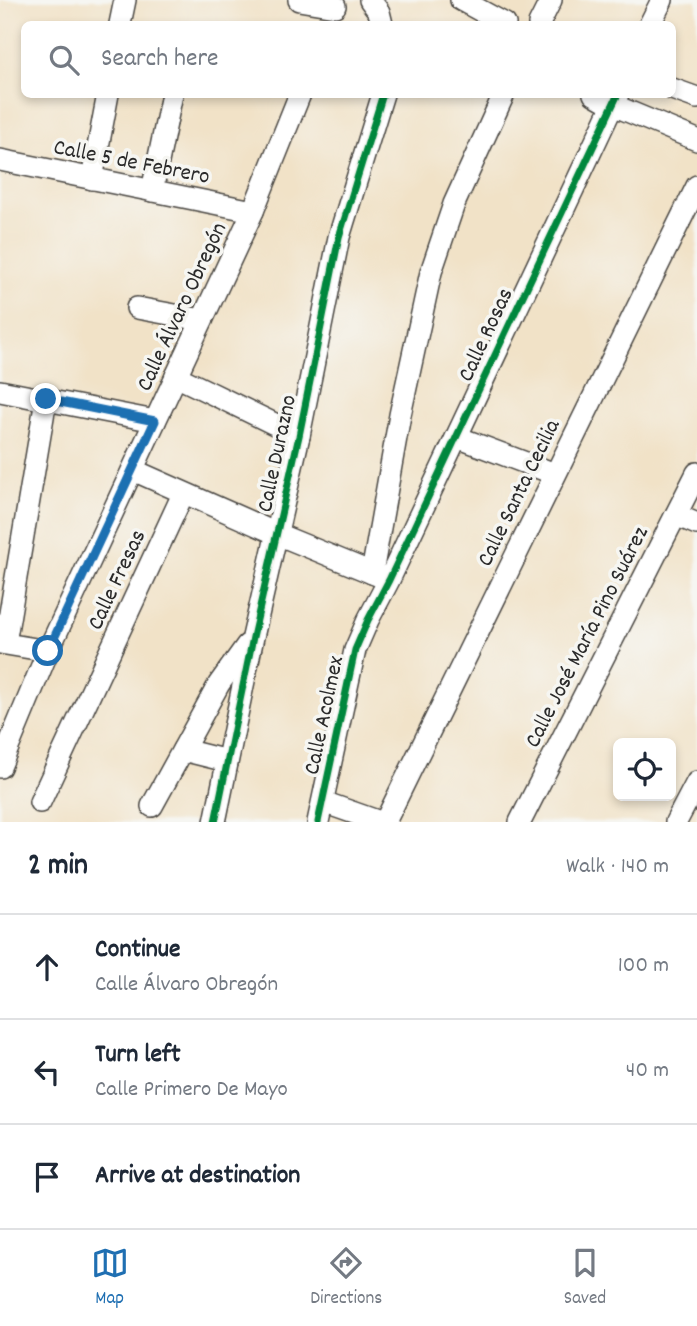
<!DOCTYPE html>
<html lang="en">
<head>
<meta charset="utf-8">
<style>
  body { margin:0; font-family:Dekko,sans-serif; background:#f6f6f7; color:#1f2937 }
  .controls { position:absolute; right:21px; bottom:21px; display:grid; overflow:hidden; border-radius:10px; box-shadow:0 4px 10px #0003 }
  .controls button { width:63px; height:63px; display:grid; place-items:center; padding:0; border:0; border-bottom:2px solid #e0e1e3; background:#fff; color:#1f2937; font:35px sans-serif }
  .stop { position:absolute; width:21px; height:21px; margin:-16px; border:5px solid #1f6fb2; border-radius:50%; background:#fff }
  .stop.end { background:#1f6fb2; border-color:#fff; box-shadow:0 2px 7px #0008 }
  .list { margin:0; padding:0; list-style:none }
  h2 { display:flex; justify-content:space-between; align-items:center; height:91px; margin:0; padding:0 28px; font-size:30px }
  h2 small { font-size:23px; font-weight:400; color:#747a83 }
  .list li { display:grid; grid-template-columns:46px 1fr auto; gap:21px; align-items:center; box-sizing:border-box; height:105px; padding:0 28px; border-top:2px solid #e0e1e3 }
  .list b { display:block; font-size:26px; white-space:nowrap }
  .list p { margin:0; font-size:23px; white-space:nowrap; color:#747a83 }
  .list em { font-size:23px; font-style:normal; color:#747a83 }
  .icon { flex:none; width:38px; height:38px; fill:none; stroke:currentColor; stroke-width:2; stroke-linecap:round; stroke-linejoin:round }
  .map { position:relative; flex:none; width:697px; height:822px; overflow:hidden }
  .search { position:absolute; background:#fff; box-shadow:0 4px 10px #0003; left:21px; right:21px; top:21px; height:77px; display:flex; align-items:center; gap:18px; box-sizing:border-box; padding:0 24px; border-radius:10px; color:#747a83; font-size:26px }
  .sheet { height:406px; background:#fff }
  nav { display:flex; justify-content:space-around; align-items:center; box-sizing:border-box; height:98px; border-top:2px solid #e0e1e3; background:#fff; font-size:19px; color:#747a83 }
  nav a { display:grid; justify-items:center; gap:4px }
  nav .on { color:#1f6fb2 }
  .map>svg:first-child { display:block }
</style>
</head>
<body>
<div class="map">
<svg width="697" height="822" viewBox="0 0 697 822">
  <rect width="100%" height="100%" fill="#f6f6f2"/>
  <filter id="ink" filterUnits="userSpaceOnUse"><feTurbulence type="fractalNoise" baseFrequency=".0143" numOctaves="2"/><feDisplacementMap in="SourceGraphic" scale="14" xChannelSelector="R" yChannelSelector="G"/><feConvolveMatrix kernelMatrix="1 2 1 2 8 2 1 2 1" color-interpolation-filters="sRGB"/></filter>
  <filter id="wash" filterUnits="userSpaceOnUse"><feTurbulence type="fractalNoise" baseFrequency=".00686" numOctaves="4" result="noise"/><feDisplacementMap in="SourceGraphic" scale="28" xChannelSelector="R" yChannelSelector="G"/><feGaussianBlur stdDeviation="1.57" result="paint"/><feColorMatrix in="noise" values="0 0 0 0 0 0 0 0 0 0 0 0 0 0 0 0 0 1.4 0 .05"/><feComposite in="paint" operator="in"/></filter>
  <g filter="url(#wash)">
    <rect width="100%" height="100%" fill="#f1e2c7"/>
  </g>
  <g filter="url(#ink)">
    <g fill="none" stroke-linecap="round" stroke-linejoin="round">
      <defs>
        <g id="minor">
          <path d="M 299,0 L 335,6"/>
          <path d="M 370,0 L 379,12 L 382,24"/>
          <path d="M 461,0 L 505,24"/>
          <path d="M 120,24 L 125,0"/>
          <path d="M 539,24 L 551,0"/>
          <path d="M 650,24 L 662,0"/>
          <path d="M 672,89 L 697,98"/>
          <path d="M 594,94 L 613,105 L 697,140"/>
          <path d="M 0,160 L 253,211"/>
          <path d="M 92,179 L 108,94"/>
          <path d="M 152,191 L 172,94"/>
          <path d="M 137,308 L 202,320"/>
          <path d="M 176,376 L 299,436"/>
          <path d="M 0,391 L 155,421"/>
          <path d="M 457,437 L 555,474"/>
          <path d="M 133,470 L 277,534 L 382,577"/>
          <path d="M 676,515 L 697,524"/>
          <path d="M 372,573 L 400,415 L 431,272 L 454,204 L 504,94"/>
          <path d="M 0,643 L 48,651"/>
          <path d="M 5,643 L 46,399"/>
          <path d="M 183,750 L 227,761"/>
          <path d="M 0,767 L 48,651 L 253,211 L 300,94"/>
          <path d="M 40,802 L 183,494"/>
          <path d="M 323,802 L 380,822"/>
          <path d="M 152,806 L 219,684 L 247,645"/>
          <path d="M 215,822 L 253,637 L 299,436 L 339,237 L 383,94"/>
          <path d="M 318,822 L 355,650 L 368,620 L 389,580 L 618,94"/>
          <path d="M 385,822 L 697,186"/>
          <path d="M 520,822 L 697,473"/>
          <path d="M 676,822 L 697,782"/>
        </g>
      </defs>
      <!-- minor casing -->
      <use href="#minor" stroke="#494642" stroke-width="24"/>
      <!-- minor -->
      <use href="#minor" stroke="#fff" stroke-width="21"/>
      <defs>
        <g id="cycleway">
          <path d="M 215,822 L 253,637 L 299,436 L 339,237 L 383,94"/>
          <path d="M 318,822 L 355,650 L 368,620 L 389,580 L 618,94"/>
        </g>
      </defs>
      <!-- cycleway casing -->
      <use href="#cycleway" stroke="#f6f6f2" stroke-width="11"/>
      <!-- cycleway -->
      <use href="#cycleway" stroke="#00873e" stroke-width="7"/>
    </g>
  </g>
  <g fill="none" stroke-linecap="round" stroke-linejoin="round" filter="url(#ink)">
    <!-- route -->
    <path stroke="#1f6fb2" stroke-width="9" d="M 46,399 L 155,421 L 48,651"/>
  </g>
  <g text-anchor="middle" stroke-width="7" stroke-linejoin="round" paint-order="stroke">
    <!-- street labels -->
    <g font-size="23" fill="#2b2b2b" stroke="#f6f6f2">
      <text transform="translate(132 160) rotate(11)" y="8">Calle 5 de Febrero</text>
      <text transform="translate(180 306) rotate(-65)" y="8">Calle Álvaro Obregón</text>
      <text transform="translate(484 334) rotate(-65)" y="8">Calle Rosas</text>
      <text transform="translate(275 453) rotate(-78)" y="8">Calle Durazno</text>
      <text transform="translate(517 492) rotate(-64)" y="8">Calle Santa Cecilia</text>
      <text transform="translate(115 579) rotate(-65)" y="8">Calle Fresas</text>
      <text transform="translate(585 636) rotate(-63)" y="8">Calle José María Pino Suárez</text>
      <text transform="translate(322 715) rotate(-78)" y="8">Calle Acolmex</text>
    </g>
  </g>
</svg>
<div class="controls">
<button><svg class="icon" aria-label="locate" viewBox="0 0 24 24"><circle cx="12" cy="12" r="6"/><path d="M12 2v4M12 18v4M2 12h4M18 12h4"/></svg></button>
</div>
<div class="stop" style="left:48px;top:651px"></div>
<div class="stop end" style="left:46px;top:399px"></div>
<div class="search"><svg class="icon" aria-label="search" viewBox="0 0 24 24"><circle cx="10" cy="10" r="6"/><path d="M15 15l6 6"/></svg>Search here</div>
</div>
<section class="sheet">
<h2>2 min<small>Walk · 140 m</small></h2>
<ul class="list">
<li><svg class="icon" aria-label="ahead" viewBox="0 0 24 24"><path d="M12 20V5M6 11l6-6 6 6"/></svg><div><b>Continue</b><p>Calle Álvaro Obregón</p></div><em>100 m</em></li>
<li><svg class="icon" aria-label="left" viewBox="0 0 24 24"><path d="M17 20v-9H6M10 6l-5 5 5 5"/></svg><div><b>Turn left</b><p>Calle Primero De Mayo</p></div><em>40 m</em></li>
<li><svg class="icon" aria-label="arrive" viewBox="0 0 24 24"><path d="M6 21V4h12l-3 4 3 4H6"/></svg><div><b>Arrive at destination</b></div></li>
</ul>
</section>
<nav>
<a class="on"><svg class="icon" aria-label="map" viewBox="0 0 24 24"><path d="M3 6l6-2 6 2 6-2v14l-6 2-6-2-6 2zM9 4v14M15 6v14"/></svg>Map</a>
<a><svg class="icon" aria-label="directions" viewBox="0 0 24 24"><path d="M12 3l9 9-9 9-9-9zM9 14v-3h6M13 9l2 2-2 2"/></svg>Directions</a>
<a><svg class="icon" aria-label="saved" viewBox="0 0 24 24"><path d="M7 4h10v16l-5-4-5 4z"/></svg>Saved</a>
</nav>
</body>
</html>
